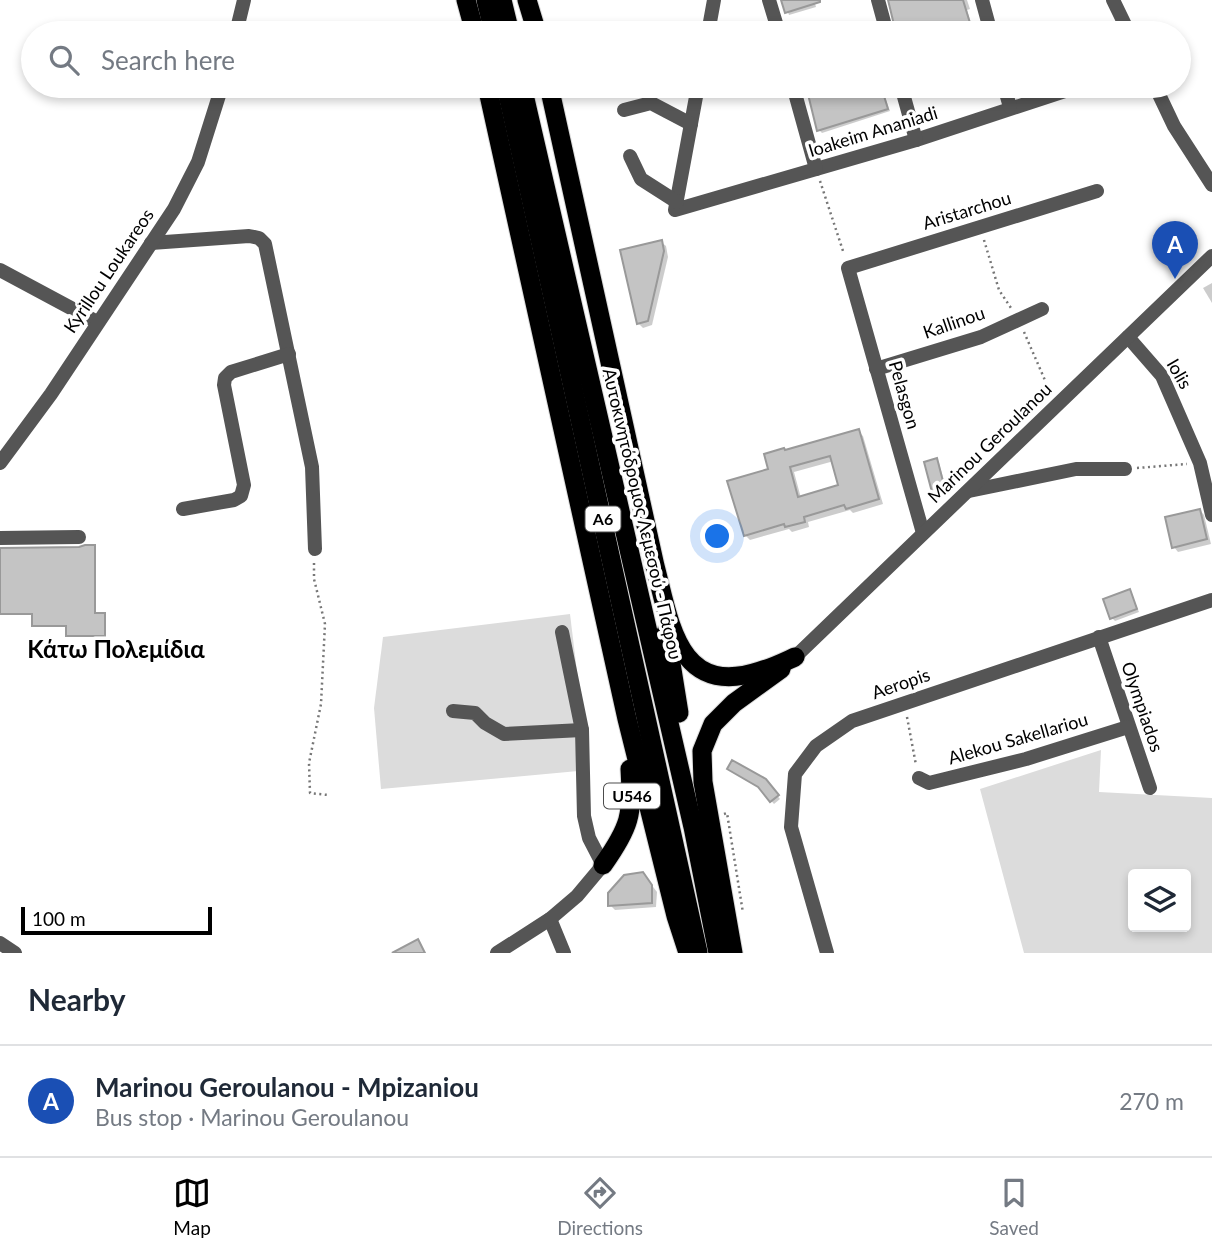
<!DOCTYPE html>
<html lang="en">
<head>
<meta charset="utf-8">
<style>
  body { margin:0; font-family:Lato,sans-serif; background:#f6f6f7; color:#1f2937 }
  .controls { position:absolute; right:21px; bottom:21px; display:grid; overflow:hidden; border-radius:7px; box-shadow:0 4px 10px #0003 }
  .controls button { width:63px; height:63px; display:grid; place-items:center; padding:0; border:0; border-bottom:2px solid #e0e1e3; background:#fff; color:#1f2937; font:35px sans-serif }
  .scale { position:absolute; left:21px; bottom:18px; width:191px; box-sizing:border-box; padding-left:7px; border:4px solid #000; border-top:0; font-size:19px; line-height:24px; white-space:nowrap; color:#000; -webkit-text-stroke:5px #fff; paint-order:stroke }
  .you { position:absolute; left:718px; top:537px; width:24px; height:24px; margin:-18px; border:5px solid #fff; border-radius:50%; background:#1a73e8; box-shadow:0 0 0 10px #1a73e833 }
  .badge { display:grid; place-items:center; width:46px; height:46px; border-radius:50%; background:#000; color:#fff; font-size:23px; font-weight:700 }
  .pin { position:absolute; translate:-50% -58px; filter:drop-shadow(0 2px 4px #0008) }
  .pin::after { content:''; position:absolute; top:37px; width:24px; height:21px; background:inherit; clip-path:polygon(0 0,100% 0,50% 100%) }
  .list { margin:0; padding:0; list-style:none }
  h2 { display:flex; justify-content:space-between; align-items:center; height:91px; margin:0; padding:0 28px; font-size:30px }
  h2 small { font-size:23px; font-weight:400; color:#747a83 }
  .list li { display:grid; grid-template-columns:46px 1fr auto; gap:21px; align-items:center; box-sizing:border-box; height:112px; padding:0 28px; border-top:2px solid #e0e1e3 }
  .list b { display:block; font-size:26px; white-space:nowrap }
  .list p { margin:0; font-size:23px; white-space:nowrap; color:#747a83 }
  .list em { font-size:23px; font-style:normal; color:#747a83 }
  .icon { flex:none; width:38px; height:38px; fill:none; stroke:currentColor; stroke-width:2; stroke-linecap:round; stroke-linejoin:round }
  .map { position:relative; flex:none; width:1212px; height:953px; overflow:hidden }
  .search { position:absolute; background:#fff; box-shadow:0 4px 10px #0003; left:21px; right:21px; top:21px; height:77px; display:flex; align-items:center; gap:18px; box-sizing:border-box; padding:0 24px; border-radius:38px; color:#747a83; font-size:26px }
  .sheet { height:203px; background:#fff }
  nav { display:flex; justify-content:space-around; align-items:center; box-sizing:border-box; height:98px; border-top:2px solid #e0e1e3; background:#fff; font-size:19px; color:#747a83 }
  nav a { display:grid; justify-items:center; gap:4px }
  nav .on { color:#000 }
  .map>svg:first-child { display:block }
</style>
</head>
<body>
<div class="map">
<svg width="1212" height="953" viewBox="0 0 1212 953">
  <rect width="100%" height="100%" fill="#fff"/>
  <!-- green -->
  <g fill="#dcdcdc" fill-rule="evenodd">
    <path d="M 570,614 L 589,770 L 381,789 L 374,708 L 383,637 Z"/>
    <path d="M 1101,750 L 1099,792 L 1212,798 L 1212,953 L 1024,953 L 980,789 ZM 1133,874 L 1186,874 L 1186,927 L 1133,927 Z"/>
  </g>
  <!-- shadow -->
  <g fill="#0003" fill-rule="evenodd">
    <path d="M 783,0 L 814,0 L 816,7 L 789,15 Z"/>
    <path d="M 890,0 L 967,0 L 970,9 L 967,10 L 974,33 L 900,33 Z"/>
    <path d="M 808,86 L 881,86 L 890,111 L 822,133 L 819,130 Z"/>
    <path d="M 661,242 L 666,246 L 668,257 L 652,325 L 643,328 L 639,324 L 622,251 Z"/>
    <path d="M 1212,283 L 1212,303 L 1203,288 Z"/>
    <path d="M 858,431 L 863,436 L 883,504 L 853,513 L 850,510 L 808,522 L 809,527 L 792,532 L 789,529 L 750,540 L 745,535 L 770,470 L 786,452 ZM 834,461 L 841,487 L 801,498 L 794,472 Z"/>
    <path d="M 936,460 L 939,463 L 948,495 L 938,498 L 935,495 Z"/>
    <path d="M 1200,510 L 1204,515 L 1211,544 L 1178,552 L 1174,547 Z"/>
    <path d="M 94,546 L 95,615 L 105,616 L 105,636 L 69,636 L 68,626 L 34,614 L 0,614 L 0,549 Z"/>
    <path d="M 1130,591 L 1139,612 L 1115,621 L 1112,618 Z"/>
    <path d="M 768,785 L 780,799 L 774,804 L 761,789 Z"/>
    <path d="M 647,879 L 657,892 L 656,907 L 615,910 L 610,905 Z"/>
  </g>
  <!-- building -->
  <g fill="#c4c4c4" stroke="#999" stroke-width="2" fill-rule="evenodd">
    <path d="M 781,0 L 820,0 L 820,2 L 785,13 Z"/>
    <path d="M 888,0 L 963,0 L 973,33 L 896,33 Z"/>
    <path d="M 806,86 L 881,86 L 888,109 L 817,131 Z"/>
    <path d="M 662,240 L 664,251 L 648,321 L 637,324 L 620,250 Z"/>
    <path d="M 859,429 L 879,499 L 846,509 L 844,505 L 804,517 L 805,522 L 785,527 L 784,524 L 744,536 L 727,481 L 768,469 L 764,454 L 784,448 L 785,450 ZM 830,456 L 838,485 L 798,497 L 790,467 Z"/>
    <path d="M 937,458 L 946,493 L 933,496 L 924,462 Z"/>
    <path d="M 1200,509 L 1207,539 L 1172,548 L 1165,517 Z"/>
    <path d="M 85,545 L 95,545 L 95,613 L 105,613 L 105,636 L 66,636 L 66,626 L 32,626 L 32,614 L 0,614 L 0,548 L 79,547 Z"/>
    <path d="M 1130,589 L 1137,609 L 1110,619 L 1103,599 Z"/>
    <path d="M 732,760 L 766,779 L 779,795 L 770,802 L 758,787 L 727,769 Z"/>
    <path d="M 643,872 L 652,885 L 652,903 L 608,906 L 608,893 L 624,875 Z"/>
    <path d="M 418,939 L 425,953 L 392,953 Z"/>
  </g>
  <g fill="none" stroke-linecap="round" stroke-linejoin="round">
    <defs>
      <g id="highway">
        <path d="M 466,0 L 475,33"/>
        <path d="M 486,0 L 494,33"/>
        <path d="M 502,0 L 510,33"/>
        <path d="M 527,0 L 537,33"/>
        <path d="M 487,86 L 627,719 L 676,916 L 688,953"/>
        <path d="M 506,86 L 698,952"/>
        <path d="M 522,86 L 693,827 L 718,953"/>
        <path d="M 549,86 L 655,566 C 670,623 678,698 760,671 C 772,668 784,662 795,657"/>
        <path d="M 666,632 L 679,713"/>
        <path d="M 603,865 C 630,827 633,815 630,769"/>
        <path d="M 733,953 L 703,782 L 702,751 L 713,724 L 734,703 L 781,669"/>
      </g>
    </defs>
    <!-- highway casing -->
    <use href="#highway" stroke="#dbdbdb" stroke-width="21"/>
    <!-- path -->
    <g stroke="#777" stroke-width="2.5" stroke-dasharray="2 3.5" stroke-linecap="butt">
      <path d="M 820,181 L 844,254"/>
      <path d="M 984,240 L 999,290 L 1011,308"/>
      <path d="M 1024,332 L 1051,394"/>
      <path d="M 1137,468 L 1187,464"/>
      <path d="M 314,563 L 314,579 L 325,624 L 321,704 L 309,763 L 310,793 L 328,795"/>
      <path d="M 907,717 L 916,765"/>
      <path d="M 724,814 L 727,813 L 743,913"/>
    </g>
    <!-- minor -->
    <g stroke="#555" stroke-width="14">
      <path d="M 769,0 L 779,33"/>
      <path d="M 878,0 L 887,33"/>
      <path d="M 982,0 L 991,33"/>
      <path d="M 1113,0 L 1129,33"/>
      <path d="M 236,33 L 244,0"/>
      <path d="M 708,33 L 714,0"/>
      <path d="M 698,86 L 675,210 L 916,140 L 1080,86"/>
      <path d="M 793,86 L 816,169"/>
      <path d="M 901,86 L 916,140"/>
      <path d="M 1004,86 L 1010,107"/>
      <path d="M 1155,86 L 1174,126 L 1212,185"/>
      <path d="M 624,110 L 651,103 L 691,124"/>
      <path d="M 630,156 L 641,179 L 677,202"/>
      <path d="M 151,243 L 249,236 L 259,238 L 265,244 L 312,467 L 315,549"/>
      <path d="M 0,270 L 97,322"/>
      <path d="M 1128,337 L 1162,376 L 1200,463 L 1212,515"/>
      <path d="M 876,369 L 981,337 L 1042,309"/>
      <path d="M 0,463 L 51,394 L 174,209 L 198,162 L 222,86"/>
      <path d="M 969,491 L 1076,469 L 1125,469"/>
      <path d="M 183,509 L 234,500 L 241,496 L 244,485 L 224,385 L 225,378 L 231,372 L 289,354"/>
      <path d="M 923,533 L 848,268 L 1097,191"/>
      <path d="M 0,538 L 79,537"/>
      <path d="M 1099,637 L 1150,788"/>
      <path d="M 795,657 L 1212,256"/>
      <path d="M 453,711 L 475,713 L 485,723 L 504,734 L 582,730"/>
      <path d="M 919,778 L 929,783 L 1026,759 L 1128,727"/>
      <path d="M 550,919 L 564,953"/>
      <path d="M 0,943 L 15,953"/>
      <path d="M 497,953 L 550,919 L 577,896 L 603,865 L 589,838 L 584,816 L 582,730 L 562,632"/>
      <path d="M 827,953 L 791,827 L 795,774 L 816,746 L 852,721 L 1212,600"/>
    </g>
    <!-- highway -->
    <use href="#highway" stroke="#000" stroke-width="19"/>
  </g>
  <g text-anchor="middle" stroke-width="7" stroke-linejoin="round" paint-order="stroke">
    <!-- shield labels -->
    <g fill="#fff" stroke="#4c4c4c" stroke-width="2">
      <rect x="585.5" y="506.5" width="35" height="25" rx="5"/>
      <rect x="604" y="783.5" width="56" height="25" rx="5"/>
    </g>
    <g font-size="16" font-weight="bold" fill="#000">
      <text x="603" y="525">A6</text>
      <text x="632" y="802">U546</text>
    </g>
    <!-- street labels -->
    <g font-size="18" fill="#000" stroke="#fff">
      <text transform="translate(873 132) rotate(-17)" y="6">Ioakeim Ananiadi</text>
      <text transform="translate(967 211) rotate(-17)" y="6">Aristarchou</text>
      <text transform="translate(109 271) rotate(-56)" y="6">Kyrillou Loukareos</text>
      <text transform="translate(954 323) rotate(-19)" y="6">Kallinou</text>
      <text transform="translate(1179 374) rotate(60)" y="6">Iolis</text>
      <text transform="translate(904 395) rotate(74)" y="6">Pelasgon</text>
      <text transform="translate(990 443) rotate(-44)" y="6">Marinou Geroulanou</text>
      <text transform="translate(642 514) rotate(77)" y="6">Αυτοκινητόδρομος Λεμεσού - Πάφου</text>
      <text transform="translate(901 684) rotate(-19)" y="6">Aeropis</text>
      <text transform="translate(1142 707) rotate(71)" y="6">Olympiados</text>
      <text transform="translate(1018 739) rotate(-16)" y="6">Alekou Sakellariou</text>
    </g>
    <!-- district labels -->
    <g font-size="24" font-weight="bold" fill="#000" stroke="#fff">
      <text x="116" y="658">Κάτω Πολεμίδια</text>
    </g>
  </g>
</svg>
<div class="controls">
<button><svg class="icon" aria-label="layers" viewBox="0 0 24 24"><path d="M12 4l9 5-9 5-9-5zM3 14l9 5 9-5"/></svg></button>
</div>
<div class="scale">100 m</div>
<div class="you"></div>
<div class="pin badge" style="left:1175px;top:279px;background:#1a4fb4">A</div>
<div class="search"><svg class="icon" aria-label="search" viewBox="0 0 24 24"><circle cx="10" cy="10" r="6"/><path d="M15 15l6 6"/></svg>Search here</div>
</div>
<section class="sheet">
<h2>Nearby<small></small></h2>
<ul class="list">
<li><span class="badge" style="background:#1a4fb4">A</span><div><b>Marinou Geroulanou - Mpizaniou</b><p>Bus stop · Marinou Geroulanou</p></div><em>270 m</em></li>
</ul>
</section>
<nav>
<a class="on"><svg class="icon" aria-label="map" viewBox="0 0 24 24"><path d="M3 6l6-2 6 2 6-2v14l-6 2-6-2-6 2zM9 4v14M15 6v14"/></svg>Map</a>
<a><svg class="icon" aria-label="directions" viewBox="0 0 24 24"><path d="M12 3l9 9-9 9-9-9zM9 14v-3h6M13 9l2 2-2 2"/></svg>Directions</a>
<a><svg class="icon" aria-label="saved" viewBox="0 0 24 24"><path d="M7 4h10v16l-5-4-5 4z"/></svg>Saved</a>
</nav>
</body>
</html>
